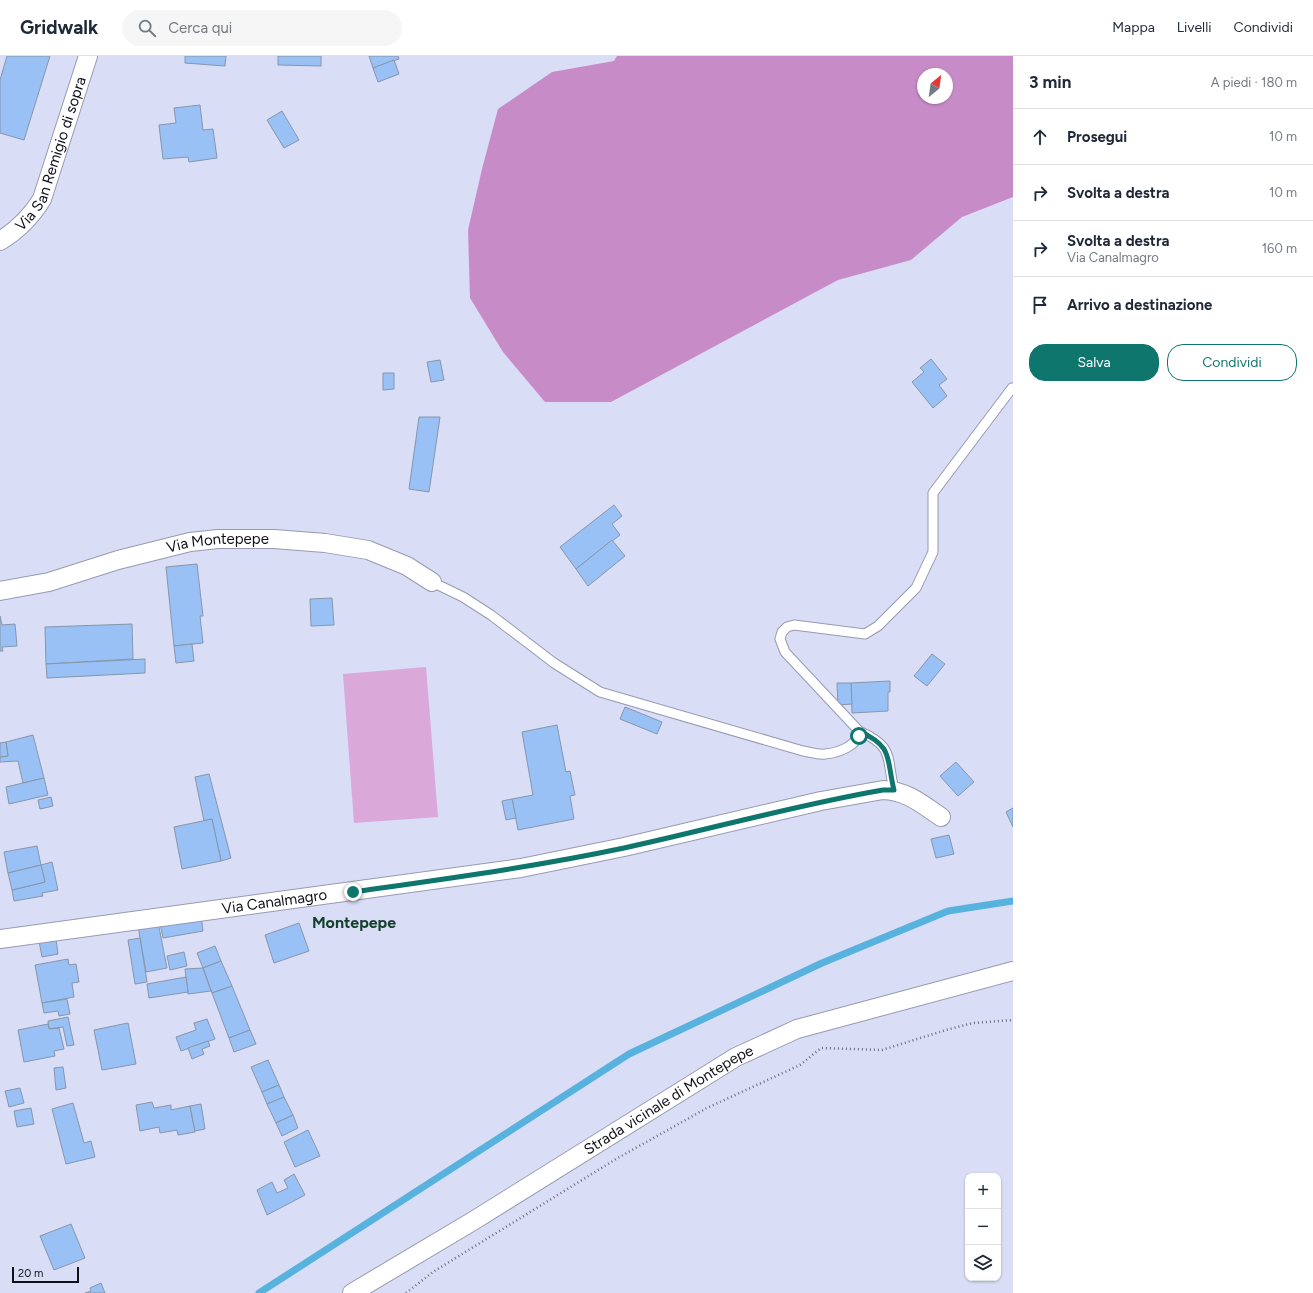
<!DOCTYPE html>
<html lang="it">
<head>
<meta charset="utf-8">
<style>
  body { margin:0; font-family:Figtree,sans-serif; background:#f6f6f7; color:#1f2937 }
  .controls { position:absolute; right:12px; bottom:12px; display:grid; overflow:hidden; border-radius:8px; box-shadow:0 1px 3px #0004 }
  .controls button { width:36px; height:36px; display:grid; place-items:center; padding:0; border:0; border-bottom:1px solid #e0e1e3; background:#fff; color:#1f2937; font:20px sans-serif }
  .compass { position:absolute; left:917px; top:12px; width:36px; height:36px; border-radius:50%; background:#fff; box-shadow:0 1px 3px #0004; rotate:29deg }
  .scale { position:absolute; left:12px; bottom:10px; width:67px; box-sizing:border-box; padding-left:4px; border:2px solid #0f1018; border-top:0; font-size:11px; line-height:14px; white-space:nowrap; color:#0f1018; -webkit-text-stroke:3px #d9ddf6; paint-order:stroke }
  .stop { position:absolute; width:12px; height:12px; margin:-9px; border:3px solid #0f766e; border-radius:50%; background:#fff }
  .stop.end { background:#0f766e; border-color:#fff; box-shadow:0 1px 4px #0008 }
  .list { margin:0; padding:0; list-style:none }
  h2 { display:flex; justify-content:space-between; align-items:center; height:52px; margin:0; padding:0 16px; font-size:17px }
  h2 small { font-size:13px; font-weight:400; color:#747a83 }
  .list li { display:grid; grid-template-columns:26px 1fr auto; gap:12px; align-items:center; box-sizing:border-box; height:56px; padding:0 16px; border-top:1px solid #e0e1e3 }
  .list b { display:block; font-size:15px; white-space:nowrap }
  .list p { margin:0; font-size:13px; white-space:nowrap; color:#747a83 }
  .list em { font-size:13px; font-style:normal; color:#747a83 }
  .actions { display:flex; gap:8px; padding:12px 16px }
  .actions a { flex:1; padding:9px 0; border:1px solid #0f766e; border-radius:16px; text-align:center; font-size:14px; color:#0f766e }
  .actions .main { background:#0f766e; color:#fff }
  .icon { flex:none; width:22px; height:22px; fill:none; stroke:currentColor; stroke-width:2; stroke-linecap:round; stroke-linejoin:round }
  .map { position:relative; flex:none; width:1013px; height:1237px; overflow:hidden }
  header { display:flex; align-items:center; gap:24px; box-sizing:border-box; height:56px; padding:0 20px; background:#fff; border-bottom:1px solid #e0e1e3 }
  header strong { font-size:19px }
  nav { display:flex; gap:22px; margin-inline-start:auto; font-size:14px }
  .search { width:280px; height:36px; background:#f6f6f7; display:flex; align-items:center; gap:10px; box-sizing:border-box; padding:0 14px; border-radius:22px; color:#747a83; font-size:15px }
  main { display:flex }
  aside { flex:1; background:#fff }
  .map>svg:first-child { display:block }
</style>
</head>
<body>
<header>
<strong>Gridwalk</strong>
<div class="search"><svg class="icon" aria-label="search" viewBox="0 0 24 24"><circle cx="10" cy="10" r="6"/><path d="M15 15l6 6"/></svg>Cerca qui</div>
<nav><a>Mappa</a><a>Livelli</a><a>Condividi</a></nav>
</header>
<main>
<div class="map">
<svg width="1013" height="1237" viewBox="0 0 1013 1237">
  <rect width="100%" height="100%" fill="#d9ddf6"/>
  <!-- green -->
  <path fill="#daa8d9" d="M 426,611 L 438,761 L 354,767 L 343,618 Z"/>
  <!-- forest -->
  <path fill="#c78cc7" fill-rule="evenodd" d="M 617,0 L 1013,0 L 1013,141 L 962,161 L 911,204 L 838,224 L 611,346 L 545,346 L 503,296 L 470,242 L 468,174 L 482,113 L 498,53 L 552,16 L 614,5 ZM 923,18 L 947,18 L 947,42 L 923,42 Z"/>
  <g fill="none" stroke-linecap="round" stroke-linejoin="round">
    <!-- stream -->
    <path stroke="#58b2de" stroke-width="7" d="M 259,1237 L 629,998 L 822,907 L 948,855 L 1013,845"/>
  </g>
  <!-- building -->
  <g fill="#99c1f5" stroke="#8796aa">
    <path d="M 7,0 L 50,0 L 24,84 L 0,77 L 0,24 Z"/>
    <path d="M 185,0 L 226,0 L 225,10 L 185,7 Z"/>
    <path d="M 278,0 L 321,0 L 321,10 L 278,9 Z"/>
    <path d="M 369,0 L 398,0 L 399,3 L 373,12 Z"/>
    <path d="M 394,4 L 399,18 L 378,26 L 373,12 Z"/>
    <path d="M 200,49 L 203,74 L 213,73 L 217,102 L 189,106 L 188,101 L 163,103 L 159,69 L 176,67 L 174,52 Z"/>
    <path d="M 282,55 L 299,84 L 284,92 L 267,64 Z"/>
    <path d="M 931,303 L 947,323 L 939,329 L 947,340 L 933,352 L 912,326 L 924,316 L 920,312 Z"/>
    <path d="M 440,304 L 444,324 L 431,326 L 427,306 Z"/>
    <path d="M 383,317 L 394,317 L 394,333 L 383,334 Z"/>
    <path d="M 419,361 L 440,361 L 429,436 L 409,433 Z"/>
    <path d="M 614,449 L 622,460 L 612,468 L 620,479 L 576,513 L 560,491 Z"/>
    <path d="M 612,484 L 625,500 L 588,530 L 576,513 Z"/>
    <path d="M 197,508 L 203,560 L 200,560 L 203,587 L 174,590 L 166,511 Z"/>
    <path d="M 332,542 L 334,569 L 311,570 L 310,543 Z"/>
    <path d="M 0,560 L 2,569 L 15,568 L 17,590 L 2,591 L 3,595 L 0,595 Z"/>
    <path d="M 132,568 L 133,603 L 46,608 L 45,571 Z"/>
    <path d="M 192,588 L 194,605 L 176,607 L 174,590 Z"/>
    <path d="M 932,598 L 945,608 L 927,630 L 914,620 Z"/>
    <path d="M 145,603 L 145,617 L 47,622 L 46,608 Z"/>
    <path d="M 890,625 L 890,636 L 888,636 L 888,655 L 852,657 L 851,627 Z"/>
    <path d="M 837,627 L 851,627 L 852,648 L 838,649 Z"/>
    <path d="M 625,651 L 662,666 L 657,678 L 620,663 Z"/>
    <path d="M 557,669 L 566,716 L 570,715 L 575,739 L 570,740 L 574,763 L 518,774 L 512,743 L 533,739 L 522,676 Z"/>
    <path d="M 33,679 L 44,722 L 23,727 L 18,705 L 0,706 L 0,701 L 8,700 L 6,686 Z"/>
    <path d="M 6,686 L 8,700 L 0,701 L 0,687 Z"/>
    <path d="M 956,706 L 974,726 L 958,740 L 940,720 Z"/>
    <path d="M 209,718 L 231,802 L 221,805 L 212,763 L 204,765 L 195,721 Z"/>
    <path d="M 44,722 L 48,739 L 9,748 L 6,731 Z"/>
    <path d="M 51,741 L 53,750 L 40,753 L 38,744 Z"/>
    <path d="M 512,743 L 516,762 L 506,764 L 502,745 Z"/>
    <path d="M 1013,752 L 1013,771 L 1006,756 Z"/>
    <path d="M 212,763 L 221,805 L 182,813 L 174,771 Z"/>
    <path d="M 949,779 L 954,798 L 936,802 L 931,783 Z"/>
    <path d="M 37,790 L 41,809 L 8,817 L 4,796 Z"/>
    <path d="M 52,806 L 58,834 L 42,837 L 43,840 L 14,845 L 12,834 L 45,826 L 41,809 Z"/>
    <path d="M 41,809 L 45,826 L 12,834 L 8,817 Z"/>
    <path d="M 201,859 L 203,875 L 163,882 L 160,867 Z"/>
    <path d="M 158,866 L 167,912 L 146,916 L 138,870 Z"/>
    <path d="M 299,867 L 309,895 L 274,907 L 265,879 Z"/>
    <path d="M 140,882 L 147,926 L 135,928 L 128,884 Z"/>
    <path d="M 56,883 L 58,898 L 42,901 L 39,885 Z"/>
    <path d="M 215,890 L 221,905 L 203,912 L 197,897 Z"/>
    <path d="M 184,896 L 187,910 L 170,914 L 167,900 Z"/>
    <path d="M 68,903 L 69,909 L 76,908 L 79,926 L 72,927 L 74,941 L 42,947 L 35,909 Z"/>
    <path d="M 221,905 L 232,930 L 212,937 L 203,912 Z"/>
    <path d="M 203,912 L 211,935 L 188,938 L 185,913 Z"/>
    <path d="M 186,921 L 188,936 L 149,942 L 147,928 Z"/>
    <path d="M 232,930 L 250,974 L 229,982 L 212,937 Z"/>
    <path d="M 67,943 L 70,958 L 59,960 L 58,955 L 44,957 L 42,947 Z"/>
    <path d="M 68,961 L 74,989 L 67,990 L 63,971 L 49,973 L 48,965 Z"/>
    <path d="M 207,963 L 215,983 L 181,995 L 176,981 L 196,974 L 194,967 Z"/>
    <path d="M 128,967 L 136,1008 L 102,1014 L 94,974 Z"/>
    <path d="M 48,968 L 49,973 L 59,972 L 64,993 L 54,995 L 55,1000 L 24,1006 L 18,974 Z"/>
    <path d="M 250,974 L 256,988 L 234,996 L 229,982 Z"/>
    <path d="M 208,985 L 210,990 L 202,993 L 204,998 L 192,1003 L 188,992 Z"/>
    <path d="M 268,1004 L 279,1029 L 262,1036 L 251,1011 Z"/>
    <path d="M 63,1011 L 66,1032 L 56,1034 L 54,1012 Z"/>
    <path d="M 279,1029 L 284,1041 L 267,1048 L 262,1036 Z"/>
    <path d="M 20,1032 L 24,1047 L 9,1051 L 5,1035 Z"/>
    <path d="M 284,1041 L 293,1059 L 276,1067 L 267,1048 Z"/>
    <path d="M 152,1046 L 154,1052 L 171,1049 L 171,1054 L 190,1050 L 195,1076 L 178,1079 L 177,1074 L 160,1077 L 159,1071 L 140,1075 L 136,1049 Z"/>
    <path d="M 73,1047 L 84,1087 L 91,1085 L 95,1101 L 66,1108 L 52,1053 Z"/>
    <path d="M 201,1048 L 205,1073 L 195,1075 L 190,1050 Z"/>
    <path d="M 31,1052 L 34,1068 L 17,1071 L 14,1055 Z"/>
    <path d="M 293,1059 L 298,1072 L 282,1080 L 276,1067 Z"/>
    <path d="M 308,1074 L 320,1100 L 295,1111 L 284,1086 Z"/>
    <path d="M 294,1118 L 305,1139 L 267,1159 L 257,1134 L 272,1126 L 277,1137 L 288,1132 L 284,1124 Z"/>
    <path d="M 71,1168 L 85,1202 L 54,1214 L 40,1180 Z"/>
    <path d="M 101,1227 L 105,1237 L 85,1237 L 91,1235 L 90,1232 Z"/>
  </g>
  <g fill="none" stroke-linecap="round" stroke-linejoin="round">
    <defs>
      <g id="service">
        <path d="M 432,526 L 463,541 L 491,559 L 554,607 L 600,636 L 803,695 C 810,696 818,699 825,698 C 837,697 859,690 859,675 L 785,596 L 780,583 L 782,576 L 787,571 L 794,569 L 865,578 L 878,570 L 916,532 L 933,496 L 933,437 L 1012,332"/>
        <path d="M 859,675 C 895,691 886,701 894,734"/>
      </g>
      <g id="minor">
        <path id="s1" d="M 0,185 C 18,174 31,161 42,143 L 88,0"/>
        <path id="s2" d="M 0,535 L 49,526 L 118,504 L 190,486 L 218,483 L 274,483 L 325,487 L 368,494 L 407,510 L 432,526"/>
        <path id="s3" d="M 0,883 L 521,812 L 624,791 L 821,745 L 883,734 C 907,735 922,748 941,761"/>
        <path id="s4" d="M 352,1237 L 473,1165 L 736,1001 L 797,973 L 1013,915"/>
      </g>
    </defs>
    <!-- service casing -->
    <use href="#service" stroke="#979ab2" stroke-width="11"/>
    <!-- minor casing -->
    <use href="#minor" stroke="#979ab2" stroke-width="20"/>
    <!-- path -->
    <path stroke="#6c6e7e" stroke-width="2.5" stroke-dasharray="1 3" stroke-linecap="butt" d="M 406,1237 L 433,1216 L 616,1103 L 707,1052 L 800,1009 L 821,992 L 882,994 L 946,974 L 973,967 L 1013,964"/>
    <!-- service -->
    <use href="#service" stroke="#fff" stroke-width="9"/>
    <!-- minor -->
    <use href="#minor" stroke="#fff" stroke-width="18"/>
  </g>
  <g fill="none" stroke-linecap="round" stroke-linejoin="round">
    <!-- route -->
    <path stroke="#0f766e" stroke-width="5" d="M 353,836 C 444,823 534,811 624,792 C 711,773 796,749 883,734 L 894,734 C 886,702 894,691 859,675 L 859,680"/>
  </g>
  <g text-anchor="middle" stroke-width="3" stroke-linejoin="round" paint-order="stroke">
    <!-- street labels -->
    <g font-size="15" fill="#0f1018" stroke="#d9ddf6">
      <text dy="5" stroke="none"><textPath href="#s1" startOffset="105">Via San Remigio di sopra</textPath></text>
      <text dy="5" stroke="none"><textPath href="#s2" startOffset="224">Via Montepepe</textPath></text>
      <text dy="5" stroke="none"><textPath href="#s3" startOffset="277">Via Canalmagro</textPath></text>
      <text dy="5" stroke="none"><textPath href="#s4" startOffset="371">Strada vicinale di Montepepe</textPath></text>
    </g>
    <!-- neighbourhood labels -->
    <g font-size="16" font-weight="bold" fill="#15402c" stroke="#d9ddf6">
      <text x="354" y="872">Montepepe</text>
    </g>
  </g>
</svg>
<div class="controls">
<button>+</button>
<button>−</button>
<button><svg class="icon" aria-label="layers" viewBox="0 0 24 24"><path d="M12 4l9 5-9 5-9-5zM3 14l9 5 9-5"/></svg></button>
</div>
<svg class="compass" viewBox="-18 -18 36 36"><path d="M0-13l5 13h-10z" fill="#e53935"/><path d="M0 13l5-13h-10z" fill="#747a83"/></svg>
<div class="scale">20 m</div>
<div class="stop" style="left:859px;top:680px"></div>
<div class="stop end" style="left:353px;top:836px"></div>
</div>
<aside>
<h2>3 min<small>A piedi · 180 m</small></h2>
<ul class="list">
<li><svg class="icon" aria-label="ahead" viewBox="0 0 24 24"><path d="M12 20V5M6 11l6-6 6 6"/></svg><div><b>Prosegui</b></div><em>10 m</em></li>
<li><svg class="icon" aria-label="right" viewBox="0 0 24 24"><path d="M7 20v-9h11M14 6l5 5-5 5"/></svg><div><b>Svolta a destra</b></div><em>10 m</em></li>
<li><svg class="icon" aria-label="right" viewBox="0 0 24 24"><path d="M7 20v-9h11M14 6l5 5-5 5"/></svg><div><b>Svolta a destra</b><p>Via Canalmagro</p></div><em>160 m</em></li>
<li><svg class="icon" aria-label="arrive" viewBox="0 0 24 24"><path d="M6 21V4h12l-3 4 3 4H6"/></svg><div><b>Arrivo a destinazione</b></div></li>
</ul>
<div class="actions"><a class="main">Salva</a><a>Condividi</a></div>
</aside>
</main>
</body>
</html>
